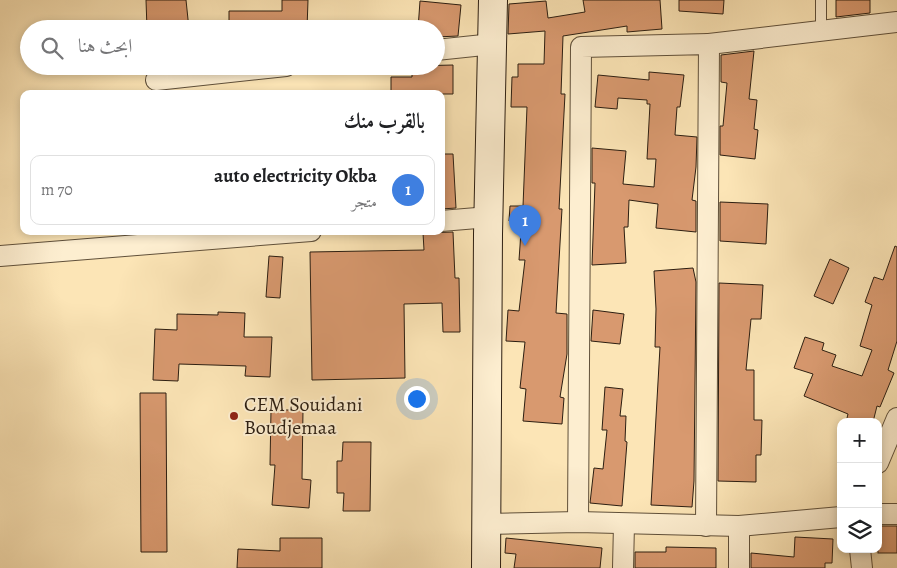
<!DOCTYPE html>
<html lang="ar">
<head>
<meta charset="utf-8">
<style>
  body { margin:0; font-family:Alegreya,Amiri,serif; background:#f6f6f6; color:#202124; direction:rtl }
  .controls { position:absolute; right:15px; bottom:15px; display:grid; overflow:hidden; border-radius:10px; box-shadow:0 2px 8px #0003 }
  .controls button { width:45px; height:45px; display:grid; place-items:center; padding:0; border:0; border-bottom:1px solid #e0e0e0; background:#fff; color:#202124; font:25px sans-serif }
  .you { position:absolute; left:416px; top:398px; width:18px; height:18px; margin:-12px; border:4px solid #fff; border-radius:50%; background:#1a73e8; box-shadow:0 0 0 8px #1a73e833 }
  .badge { display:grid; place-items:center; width:32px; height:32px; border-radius:50%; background:#2563eb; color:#fff; font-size:16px; font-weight:700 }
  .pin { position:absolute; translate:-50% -41px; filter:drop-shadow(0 1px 2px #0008) }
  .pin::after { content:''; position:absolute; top:26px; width:18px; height:15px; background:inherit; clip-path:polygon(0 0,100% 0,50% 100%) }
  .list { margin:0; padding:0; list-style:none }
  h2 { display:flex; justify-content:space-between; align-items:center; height:65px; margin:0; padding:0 20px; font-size:21px }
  h2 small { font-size:16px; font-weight:400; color:#757577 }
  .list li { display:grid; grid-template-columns:32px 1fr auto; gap:15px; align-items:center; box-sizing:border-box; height:70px; margin:0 10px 10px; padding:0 10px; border:1px solid #e0e0e0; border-radius:10px }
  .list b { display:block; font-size:19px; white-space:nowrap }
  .list p { margin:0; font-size:16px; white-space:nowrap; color:#757577 }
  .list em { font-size:16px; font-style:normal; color:#757577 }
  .icon { flex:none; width:28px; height:28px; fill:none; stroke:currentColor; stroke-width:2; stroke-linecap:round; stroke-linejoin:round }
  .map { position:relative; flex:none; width:897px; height:568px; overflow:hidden; direction:ltr }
  .search { position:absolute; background:#fff; box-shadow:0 2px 8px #0003; left:20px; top:20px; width:425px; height:55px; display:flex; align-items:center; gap:12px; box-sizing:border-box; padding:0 18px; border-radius:28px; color:#757577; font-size:19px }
  .panel { position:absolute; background:#fff; box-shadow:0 2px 8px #0003; left:20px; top:90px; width:425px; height:145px; border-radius:10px; direction:rtl }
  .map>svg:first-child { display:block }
</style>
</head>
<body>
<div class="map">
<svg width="897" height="568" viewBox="0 0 897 568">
  <rect width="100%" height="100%" fill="#fce5b6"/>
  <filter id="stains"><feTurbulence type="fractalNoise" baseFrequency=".004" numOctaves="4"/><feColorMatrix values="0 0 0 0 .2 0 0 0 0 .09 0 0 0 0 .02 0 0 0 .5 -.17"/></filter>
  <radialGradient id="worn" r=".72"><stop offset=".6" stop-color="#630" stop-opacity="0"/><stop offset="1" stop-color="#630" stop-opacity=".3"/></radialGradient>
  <!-- building -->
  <g fill="#d8996f" stroke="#2c1e11">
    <path d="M 146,0 L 186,0 L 189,29 L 147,29 Z"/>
    <path d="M 282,0 L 308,0 L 307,29 L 229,29 L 229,11 L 282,11 Z"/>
    <path d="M 583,0 L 660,0 L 662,29 L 627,32 L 627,26 L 563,36 L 561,94 L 565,94 L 559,209 L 562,209 L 556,313 L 567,314 L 567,354 L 560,397 L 564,398 L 562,424 L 523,421 L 526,389 L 520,388 L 525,342 L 506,341 L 508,310 L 519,311 L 525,260 L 519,260 L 521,232 L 518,231 L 518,222 L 509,221 L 510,206 L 523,206 L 527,107 L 511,107 L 512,77 L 518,77 L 518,64 L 544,64 L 545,31 L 508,34 L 509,4 L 546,1 L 548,18 L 585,12 Z"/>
    <path d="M 679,0 L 724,0 L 723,14 L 679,11 Z"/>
    <path d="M 836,0 L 870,0 L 870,13 L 836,17 Z"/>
    <path d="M 420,1 L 461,5 L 458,36 L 436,37 L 436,29 L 418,29 Z"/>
    <path d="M 754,51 L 749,99 L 757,100 L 754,129 L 758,130 L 755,159 L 720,155 L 720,126 L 723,126 L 727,83 L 721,82 L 721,55 Z"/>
    <path d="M 453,65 L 453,94 L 391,94 L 391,77 L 412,77 L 412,66 Z"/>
    <path d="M 649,72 L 684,75 L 680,107 L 677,107 L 675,135 L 697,137 L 696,167 L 692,200 L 696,201 L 696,232 L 656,228 L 658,204 L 629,200 L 628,227 L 624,227 L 626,263 L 592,265 L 595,183 L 592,183 L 592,148 L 626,151 L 623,184 L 654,187 L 656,159 L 647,159 L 650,104 L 647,104 L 647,100 L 618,98 L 617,109 L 595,107 L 598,75 L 649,80 Z"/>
    <path d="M 441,154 L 453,154 L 456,208 L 441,209 Z"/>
    <path d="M 720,202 L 768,204 L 766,244 L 720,241 Z"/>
    <path d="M 453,232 L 455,278 L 459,278 L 460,332 L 443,332 L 442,303 L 404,304 L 405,378 L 312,380 L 310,252 L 424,250 L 423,233 Z"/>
    <path d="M 895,246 L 897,247 L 897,341 L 888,370 L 894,373 L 880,407 L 877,406 L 873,422 L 846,422 L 848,414 L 804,396 L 813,374 L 794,368 L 805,337 L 824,343 L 822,350 L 836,355 L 832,366 L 862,376 L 872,350 L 860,346 L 872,305 L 865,302 L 874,277 L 883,280 Z"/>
    <path d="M 269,256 L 283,257 L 280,298 L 266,297 Z"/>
    <path d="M 830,259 L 849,268 L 833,304 L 814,296 Z"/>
    <path d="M 693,268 L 696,282 L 694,481 L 692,507 L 651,505 L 660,347 L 655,347 L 656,309 L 654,271 Z"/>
    <path d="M 719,283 L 763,285 L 761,319 L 751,319 L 746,370 L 754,370 L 754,420 L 762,420 L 761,455 L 756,455 L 756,482 L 718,481 Z"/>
    <path d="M 593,310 L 624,314 L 620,344 L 591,341 Z"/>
    <path d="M 218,312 L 245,313 L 244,337 L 272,337 L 270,377 L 245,376 L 246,366 L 179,364 L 178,381 L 153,380 L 155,329 L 177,330 L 177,314 L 218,315 Z"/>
    <path d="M 605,387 L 623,389 L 620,416 L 626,416 L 625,441 L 627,442 L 622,506 L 590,503 L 594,468 L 603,469 L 607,430 L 602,430 Z"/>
    <path d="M 140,393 L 166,393 L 167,552 L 141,552 Z"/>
    <path d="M 271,410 L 303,410 L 302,479 L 311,480 L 309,508 L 272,505 L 275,465 L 270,465 Z"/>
    <path d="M 343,442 L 371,442 L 370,511 L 343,511 L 344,493 L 337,493 L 337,461 L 342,461 Z"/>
    <rect x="878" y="526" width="19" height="27"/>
    <path d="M 795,537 L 833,539 L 832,563 L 825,563 L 825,568 L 751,568 L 751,553 L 794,557 Z"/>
    <path d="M 280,538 L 322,538 L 322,568 L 237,568 L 238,549 L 280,551 Z"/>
    <path d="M 506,538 L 602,548 L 600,568 L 514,568 L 516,554 L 505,553 Z"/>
    <path d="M 666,547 L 716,548 L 716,568 L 635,568 L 635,552 L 666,552 Z"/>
  </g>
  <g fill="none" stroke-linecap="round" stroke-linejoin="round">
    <defs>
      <path id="service" d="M 821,30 L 821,0"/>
      <g id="minor">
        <path d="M 709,44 L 897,22"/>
        <path d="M 436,50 L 493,44"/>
        <path d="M 156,80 L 286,66"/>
        <path d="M 441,221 L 489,217"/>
        <path d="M 0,256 L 311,231"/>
        <path d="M 878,463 L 897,418"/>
        <path d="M 878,514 L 897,514"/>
        <path d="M 578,522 L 581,47 L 709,44 L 706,526"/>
        <path d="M 486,524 L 578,522 L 739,526 L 841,517"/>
        <path d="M 860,549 L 862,568"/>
        <path d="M 623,568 L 624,524"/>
        <path d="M 739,568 L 739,526"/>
      </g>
      <path id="secondary" d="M 486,568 L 488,234 L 493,0"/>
    </defs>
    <!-- service casing -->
    <use href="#service" stroke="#60503a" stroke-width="12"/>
    <!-- minor casing -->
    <use href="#minor" stroke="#60503a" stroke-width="22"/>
    <!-- secondary casing -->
    <use href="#secondary" stroke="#2c1e11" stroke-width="30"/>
    <!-- service -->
    <use href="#service" stroke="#fdeed0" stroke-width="10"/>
    <!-- minor -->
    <use href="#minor" stroke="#fdeed0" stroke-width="20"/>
    <!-- secondary -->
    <use href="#secondary" stroke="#fdeed0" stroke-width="28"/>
  </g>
  <!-- markers -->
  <circle fill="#8f2418" stroke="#fdeed0" stroke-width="2" cx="234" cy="416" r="5"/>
  <g text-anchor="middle" stroke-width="4" stroke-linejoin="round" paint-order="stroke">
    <!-- poi labels -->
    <g font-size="20" fill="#2c1e11" stroke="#fdeed0" text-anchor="start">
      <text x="244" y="411">CEM Souidani<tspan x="244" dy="23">Boudjemaa</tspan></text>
    </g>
  </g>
  <rect width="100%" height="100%" filter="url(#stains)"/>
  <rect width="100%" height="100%" fill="url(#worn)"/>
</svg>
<div class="controls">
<button>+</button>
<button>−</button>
<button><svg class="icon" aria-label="layers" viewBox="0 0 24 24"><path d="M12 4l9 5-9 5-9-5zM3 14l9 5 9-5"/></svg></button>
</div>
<div class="you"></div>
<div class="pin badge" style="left:525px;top:246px;background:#3f7fe0">1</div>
<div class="search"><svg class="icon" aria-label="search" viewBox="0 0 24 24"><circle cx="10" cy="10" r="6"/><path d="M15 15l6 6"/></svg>ابحث هنا</div>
<section class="panel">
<h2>بالقرب منك<small></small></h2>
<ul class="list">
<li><span class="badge" style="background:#3f7fe0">1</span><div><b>auto electricity Okba</b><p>متجر</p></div><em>70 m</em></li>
</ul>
</section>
</div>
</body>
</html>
